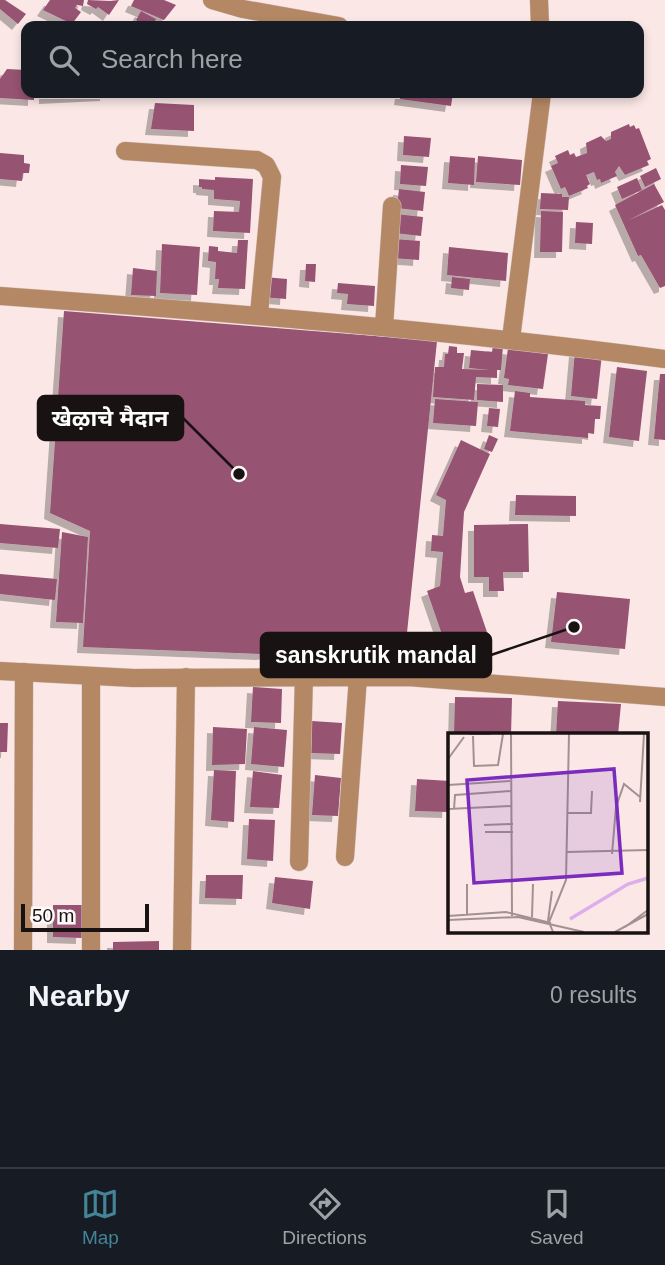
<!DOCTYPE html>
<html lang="en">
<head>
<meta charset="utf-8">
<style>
  body { margin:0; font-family:Helvetica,"Noto Sans Devanagari",sans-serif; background:#242831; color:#f1f3f6 }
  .scale { position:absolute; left:21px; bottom:18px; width:128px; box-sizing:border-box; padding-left:7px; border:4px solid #191212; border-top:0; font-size:19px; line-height:24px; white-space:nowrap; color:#191212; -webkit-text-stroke:5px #fdf9f9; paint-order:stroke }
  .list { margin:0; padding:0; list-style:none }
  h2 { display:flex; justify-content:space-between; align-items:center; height:91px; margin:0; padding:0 28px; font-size:30px }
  h2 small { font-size:23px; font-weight:400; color:#9ea1a6 }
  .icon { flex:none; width:38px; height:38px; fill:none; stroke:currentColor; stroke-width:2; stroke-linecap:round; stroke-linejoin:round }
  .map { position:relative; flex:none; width:665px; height:950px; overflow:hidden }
  .search { position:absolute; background:#171b24; box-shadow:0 4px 10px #0003; left:21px; right:21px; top:21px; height:77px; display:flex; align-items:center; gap:18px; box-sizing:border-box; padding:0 24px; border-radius:14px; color:#9ea1a6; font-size:26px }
  .sheet { height:217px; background:#171b24 }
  nav { display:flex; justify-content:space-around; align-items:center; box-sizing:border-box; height:98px; border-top:2px solid #363941; background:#171b24; font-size:19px; color:#9ea1a6 }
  nav a { display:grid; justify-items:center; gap:4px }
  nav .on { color:#438496 }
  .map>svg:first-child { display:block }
</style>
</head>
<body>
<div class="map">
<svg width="665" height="950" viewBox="0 0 665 950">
  <defs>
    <filter id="shadow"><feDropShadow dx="-6" dy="6" stdDeviation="0" flood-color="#0004"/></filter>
  </defs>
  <rect width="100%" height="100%" fill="#fbe8e6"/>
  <!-- building -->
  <g fill="#975272" filter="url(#shadow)">
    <path d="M 0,0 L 5,0 L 26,14 L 18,24 L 0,9 Z"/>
    <path d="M 50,0 L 84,0 L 83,6 L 77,5 L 75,8 L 81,12 L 72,24 L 43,10 Z"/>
    <path d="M 88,0 L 110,1 L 119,0 L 109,15 L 98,7 L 96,9 L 87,4 Z"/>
    <path d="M 134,0 L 164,0 L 176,5 L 164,20 L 131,6 Z"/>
    <path d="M 141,11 L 156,19 L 153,26 L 145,26 L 136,20 Z"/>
    <path d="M 7,69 L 26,70 L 26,93 L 34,93 L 34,100 L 0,98 L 0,79 Z"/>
    <path d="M 45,93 L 106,93 L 106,95 L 45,98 Z"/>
    <path d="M 401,93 L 453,93 L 451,106 L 400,99 Z"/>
    <path d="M 155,103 L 194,105 L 194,131 L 151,129 Z"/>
    <path d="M 629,124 L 630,127 L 634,125 L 636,129 L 639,128 L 651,159 L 647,161 L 649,165 L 625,175 L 619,166 L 615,172 L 617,176 L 601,183 L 600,179 L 597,180 L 594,172 L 586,175 L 590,184 L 587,186 L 588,188 L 569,196 L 565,187 L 561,189 L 551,166 L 558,163 L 555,156 L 568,150 L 570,155 L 574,153 L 576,157 L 587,153 L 586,143 L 601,136 L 606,141 L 611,139 L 611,132 Z"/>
    <path d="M 404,136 L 431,138 L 429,157 L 403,155 Z"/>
    <path d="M 0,153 L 24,155 L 24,163 L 30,164 L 29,173 L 23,173 L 22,181 L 0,179 Z"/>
    <path d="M 450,156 L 475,158 L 474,185 L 448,183 Z"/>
    <path d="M 478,156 L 522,160 L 520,185 L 476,182 Z"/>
    <path d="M 401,165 L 428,167 L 426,186 L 400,184 Z"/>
    <path d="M 656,168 L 661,179 L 645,187 L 640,176 Z"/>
    <path d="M 215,177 L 253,179 L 250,233 L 213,231 L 214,211 L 239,212 L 240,201 L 214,199 L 214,190 L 202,189 L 202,187 L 199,187 L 199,179 L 215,180 Z"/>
    <path d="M 637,178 L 642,190 L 622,199 L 617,187 Z"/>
    <path d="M 654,184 L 664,202 L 627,221 L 662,205 L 665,210 L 665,286 L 660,288 L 641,255 L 638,256 L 615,205 Z"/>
    <path d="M 399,189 L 425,192 L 423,211 L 397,208 Z"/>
    <path d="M 541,193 L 562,194 L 562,197 L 569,197 L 568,210 L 540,209 Z"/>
    <path d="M 541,211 L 563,212 L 562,252 L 540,252 Z"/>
    <path d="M 396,214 L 423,217 L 421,236 L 395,233 Z"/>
    <path d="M 576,222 L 593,223 L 592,244 L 575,243 Z"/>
    <path d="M 394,239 L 420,241 L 419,260 L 392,258 Z"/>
    <path d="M 238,240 L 248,240 L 245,289 L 218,288 L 219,279 L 215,279 L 216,262 L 208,261 L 209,246 L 218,247 L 218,251 L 237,253 Z"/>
    <path d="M 162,244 L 200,247 L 197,295 L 160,293 Z"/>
    <path d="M 449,247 L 508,253 L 506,281 L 447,275 Z"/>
    <path d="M 306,264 L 316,264 L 315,282 L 305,281 Z"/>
    <path d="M 133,268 L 157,271 L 156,296 L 131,295 Z"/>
    <path d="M 264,277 L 287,279 L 286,299 L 262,297 Z"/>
    <path d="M 452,277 L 470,279 L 469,290 L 451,288 Z"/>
    <path d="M 338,283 L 375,286 L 374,306 L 347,304 L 348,294 L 337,293 Z"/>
    <path d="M 64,311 L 437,341 L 407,633 L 262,654 L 83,647 L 90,531 L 50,513 Z"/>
    <path d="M 493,345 L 503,346 L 501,370 L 497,370 L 497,378 L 476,377 L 474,400 L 433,397 L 435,367 L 444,367 L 445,354 L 448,354 L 449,346 L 457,347 L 457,353 L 464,353 L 462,369 L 490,370 L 469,368 L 471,350 L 492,352 Z"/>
    <path d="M 508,348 L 548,354 L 543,389 L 508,385 L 509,379 L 504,378 Z"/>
    <path d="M 575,351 L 602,354 L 597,399 L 571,396 Z"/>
    <path d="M 617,367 L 647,371 L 639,441 L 609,437 Z"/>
    <path d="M 660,374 L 665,374 L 665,440 L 654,439 Z"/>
    <path d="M 477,384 L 503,385 L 503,402 L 477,400 Z"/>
    <path d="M 515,391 L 530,393 L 530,397 L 585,401 L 585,405 L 601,406 L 600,419 L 595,419 L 594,434 L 588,433 L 588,438 L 510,431 Z"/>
    <path d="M 435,399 L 478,402 L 476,426 L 433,423 Z"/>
    <path d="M 489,408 L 500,409 L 498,427 L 487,426 Z"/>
    <path d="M 489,435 L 498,439 L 492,452 L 484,449 Z"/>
    <path d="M 461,440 L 490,454 L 464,512 L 460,577 L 465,593 L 473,591 L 488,635 L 447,649 L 427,591 L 440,586 L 443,552 L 431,551 L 432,535 L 443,536 L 446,500 L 436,495 Z"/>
    <path d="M 516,495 L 576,496 L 576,516 L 515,515 Z"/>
    <path d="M 0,524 L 60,529 L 58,548 L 0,543 Z"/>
    <path d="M 528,524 L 529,572 L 503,572 L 504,591 L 489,591 L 489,577 L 474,577 L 474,525 Z"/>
    <path d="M 62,532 L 88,537 L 83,623 L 56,622 Z"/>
    <path d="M 0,574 L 57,579 L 55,600 L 0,594 Z"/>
    <path d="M 557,592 L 630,599 L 625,649 L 551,642 Z"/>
    <path d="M 253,687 L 282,689 L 281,723 L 251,722 Z"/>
    <path d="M 455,697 L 512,698 L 511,735 L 454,735 Z"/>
    <path d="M 558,701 L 621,704 L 618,735 L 556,735 Z"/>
    <path d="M 312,721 L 342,723 L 340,754 L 311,753 Z"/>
    <path d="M 0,723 L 8,723 L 7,752 L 0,752 Z"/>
    <path d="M 213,727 L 247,729 L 245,764 L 212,765 Z"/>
    <path d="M 254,727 L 287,730 L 284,767 L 251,764 Z"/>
    <path d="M 214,770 L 236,771 L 234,822 L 211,820 Z"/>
    <path d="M 253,771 L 282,775 L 279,808 L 250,807 Z"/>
    <path d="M 315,775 L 341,778 L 338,816 L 312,815 Z"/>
    <path d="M 417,779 L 450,781 L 448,812 L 415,811 Z"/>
    <path d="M 249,819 L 275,820 L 273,861 L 247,859 Z"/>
    <path d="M 206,875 L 243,875 L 242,899 L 205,898 Z"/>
    <path d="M 275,877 L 313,881 L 310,909 L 272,903 Z"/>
    <path d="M 53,905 L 82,905 L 82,938 L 53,937 Z"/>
    <path d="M 159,941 L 159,950 L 113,950 L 113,942 Z"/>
  </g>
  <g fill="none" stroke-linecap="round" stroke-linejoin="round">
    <defs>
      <g id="minor">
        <path d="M 212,0 L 243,9 L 339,26"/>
        <path d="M 539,0 L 540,26"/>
        <path d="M 125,151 L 257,160 L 266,165 L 272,177 L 259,314"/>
        <path d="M 0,296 C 222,312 444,330 665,359"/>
        <path d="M 384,327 L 392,206"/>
        <path d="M 511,339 L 542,93"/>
        <path d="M 0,671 L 133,678 L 408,677 L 665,697"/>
        <path d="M 91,676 L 91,950"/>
        <path d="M 345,857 L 358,677"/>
        <path d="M 299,862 L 304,676"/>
        <path d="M 23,950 L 24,672"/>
        <path d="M 182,950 L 186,677"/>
      </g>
    </defs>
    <!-- minor casing -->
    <use href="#minor" stroke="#d7c6c4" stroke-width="19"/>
    <!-- minor -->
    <use href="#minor" stroke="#b48865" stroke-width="18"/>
  </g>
  <!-- overview -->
  <g transform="translate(448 733)">
    <rect width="200" height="200" fill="#fbe8e6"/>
    <path fill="none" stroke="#deaeec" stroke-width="3.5" d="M 122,186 L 180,151 L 200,145"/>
    <path fill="none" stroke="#a19291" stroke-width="2" d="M 21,1 L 43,1M 63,1 L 64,183M 25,3 L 26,33 L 50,32 L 55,1M 0,26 L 16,4M 0,52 L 62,48M 192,69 L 196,1M 0,76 L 63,73M 6,76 L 7,62 L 63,58M 120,80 L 143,80 L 144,58M 36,92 L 65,91M 37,99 L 65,99M 119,119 L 200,117M 164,121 L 168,74 L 176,51 L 192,64M 19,151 L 19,181M 0,183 L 58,179 L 103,190M 84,184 L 85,151M 0,187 L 70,184 L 136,199M 100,188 L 104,158M 177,194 L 200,177M 105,199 L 101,189 L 118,147 L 121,1M 167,199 L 200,181"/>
    <path fill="#7b2cbf" fill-opacity="0.15" stroke="#7b2cbf" stroke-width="3.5" d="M 166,36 L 174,140 L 26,150 L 19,47 Z"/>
    <rect width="200" height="200" fill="none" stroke="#191212" stroke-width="3.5"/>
  </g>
  <!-- callouts -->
  <path fill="none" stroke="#191212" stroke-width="2.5" d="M239 474L183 418M574 627L491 655"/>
  <g fill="#191212" stroke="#fdf9f9" stroke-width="2.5">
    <circle cx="239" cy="474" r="7"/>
    <circle cx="574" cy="627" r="7"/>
  </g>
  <g fill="#191212" stroke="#191212" stroke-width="2.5">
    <rect x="38" y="396" width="145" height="44" rx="7"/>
    <rect x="261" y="633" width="230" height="44" rx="7"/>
  </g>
  <g font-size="23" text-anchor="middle" font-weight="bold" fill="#fff">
    <text x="110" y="426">खेऴाचे मैदान</text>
    <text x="376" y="663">sanskrutik mandal</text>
  </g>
</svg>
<div class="scale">50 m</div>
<div class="search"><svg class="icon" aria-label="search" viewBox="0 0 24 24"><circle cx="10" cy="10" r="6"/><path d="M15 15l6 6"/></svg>Search here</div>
</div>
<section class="sheet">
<h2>Nearby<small>0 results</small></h2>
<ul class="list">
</ul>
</section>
<nav>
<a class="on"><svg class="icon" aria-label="map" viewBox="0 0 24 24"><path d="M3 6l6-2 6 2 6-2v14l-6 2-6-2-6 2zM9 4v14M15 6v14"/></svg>Map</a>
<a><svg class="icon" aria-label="directions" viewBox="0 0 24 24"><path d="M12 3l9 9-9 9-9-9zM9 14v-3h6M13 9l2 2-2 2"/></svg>Directions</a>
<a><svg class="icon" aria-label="saved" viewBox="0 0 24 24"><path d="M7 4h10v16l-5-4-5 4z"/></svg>Saved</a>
</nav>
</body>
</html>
